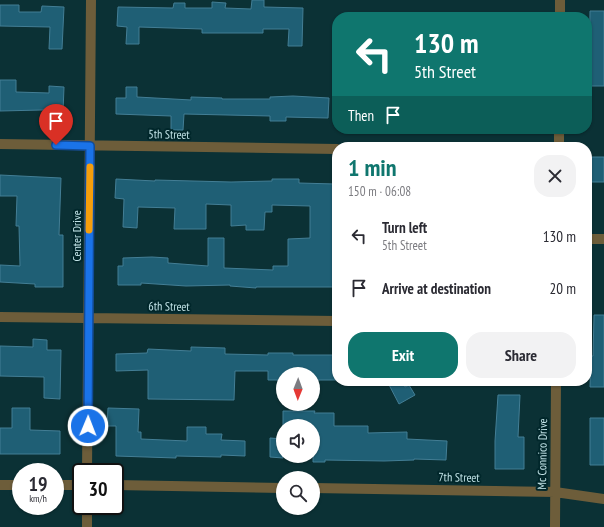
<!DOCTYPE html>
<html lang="en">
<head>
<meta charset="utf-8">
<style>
	:root { --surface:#fff; --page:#f2f2f3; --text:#2b2b33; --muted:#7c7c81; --accent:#0f766e }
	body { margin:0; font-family:"PT Sans Narrow",sans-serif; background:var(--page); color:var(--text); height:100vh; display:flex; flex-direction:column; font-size:15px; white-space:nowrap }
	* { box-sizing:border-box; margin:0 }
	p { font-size:13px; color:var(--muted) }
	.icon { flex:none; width:22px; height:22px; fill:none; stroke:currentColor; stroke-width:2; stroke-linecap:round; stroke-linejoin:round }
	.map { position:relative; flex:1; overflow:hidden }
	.sheet { position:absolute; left:332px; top:142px; width:260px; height:244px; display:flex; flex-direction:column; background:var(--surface); border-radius:16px; box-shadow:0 1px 3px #0004 }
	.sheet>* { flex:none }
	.banner { position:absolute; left:332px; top:12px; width:260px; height:122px; border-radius:16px; box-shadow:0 1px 3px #0004; background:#0f766e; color:#fff; overflow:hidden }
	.needle { width:26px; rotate:181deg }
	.buttons { position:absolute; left:276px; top:367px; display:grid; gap:8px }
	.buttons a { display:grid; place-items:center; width:44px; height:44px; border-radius:50%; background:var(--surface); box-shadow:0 1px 3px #0004; font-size:20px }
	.speed { position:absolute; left:12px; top:463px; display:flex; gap:8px; font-size:20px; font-weight:700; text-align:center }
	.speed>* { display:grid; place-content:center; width:52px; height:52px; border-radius:50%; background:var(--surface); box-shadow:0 1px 3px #0004; line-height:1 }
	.speed small { font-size:10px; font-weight:400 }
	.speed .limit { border:2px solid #111; border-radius:6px; background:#fff; color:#111 }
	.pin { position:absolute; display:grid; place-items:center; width:34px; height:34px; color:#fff; margin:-41px -17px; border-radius:50% 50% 50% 0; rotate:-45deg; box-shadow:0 0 4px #0007 }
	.pin .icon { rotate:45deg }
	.me { position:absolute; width:44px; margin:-22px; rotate:1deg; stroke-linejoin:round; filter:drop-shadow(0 0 3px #0008) }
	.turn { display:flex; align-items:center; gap:14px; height:84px; padding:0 16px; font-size:18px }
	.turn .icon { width:52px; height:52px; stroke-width:2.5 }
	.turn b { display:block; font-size:28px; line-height:34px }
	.then { display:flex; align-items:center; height:38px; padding:0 16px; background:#0003; gap:8px; font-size:15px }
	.round { display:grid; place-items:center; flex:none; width:42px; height:42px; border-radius:16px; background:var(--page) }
	.overview { display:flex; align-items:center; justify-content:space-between; height:68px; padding:0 16px }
	h1 { font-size:24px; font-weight:700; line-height:30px; color:var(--accent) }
	.primary-button { display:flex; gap:8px; margin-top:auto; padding:8px 16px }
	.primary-button a { flex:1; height:46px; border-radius:16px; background:var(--accent); color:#fff; font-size:16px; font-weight:700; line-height:46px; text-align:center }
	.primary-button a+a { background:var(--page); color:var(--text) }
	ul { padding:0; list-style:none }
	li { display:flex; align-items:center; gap:12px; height:52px; padding:0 16px }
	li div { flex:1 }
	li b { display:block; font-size:15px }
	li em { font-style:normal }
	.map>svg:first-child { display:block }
</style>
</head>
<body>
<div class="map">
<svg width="604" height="527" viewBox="0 0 604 527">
	<rect width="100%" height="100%" fill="#0b3135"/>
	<path fill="#1f5f75" stroke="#437e95" d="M 252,0 L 264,0 L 264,7 L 303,8 L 302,46 L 288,46 L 289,29 L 263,29 L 263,33 L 202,33 L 202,29 L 139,27 L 139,44 L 126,44 L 127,27 L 117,26 L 118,7 L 173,8 L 174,3 L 185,3 L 185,8 L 212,8 L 212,2 L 226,3 L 225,8 L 251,9 Z
		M 0,5 L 19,5 L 19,12 L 41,12 L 42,6 L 64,7 L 62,49 L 49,49 L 50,27 L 0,26 Z
		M 590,11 L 604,11 L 604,86 L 589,86 Z
		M 0,80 L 16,80 L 16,92 L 49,93 L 49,86 L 64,87 L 63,112 L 42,110 L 0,111 Z
		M 126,87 L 137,87 L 137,97 L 191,100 L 191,97 L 222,98 L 222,99 L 270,99 L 270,97 L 293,96 L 329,98 L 328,118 L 286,117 L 286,121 L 270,121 L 270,116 L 184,114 L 183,130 L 171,130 L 171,116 L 116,114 L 116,98 L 126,98 Z
		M 587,157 L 604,157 L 604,182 L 587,182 Z
		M 0,175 L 61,178 L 59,235 L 63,235 L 63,287 L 35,287 L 35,284 L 0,282 L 0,265 L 20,266 L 19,226 L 16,226 L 17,196 L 0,196 Z
		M 116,179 L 155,181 L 155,180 L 231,182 L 272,181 L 272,179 L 299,179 L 299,183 L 335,184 L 334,287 L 256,287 L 256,288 L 230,286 L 230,285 L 186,286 L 141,283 L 141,285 L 118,285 L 118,266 L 123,266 L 123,258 L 152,257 L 168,258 L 168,263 L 208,266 L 208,238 L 224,238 L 224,268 L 273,270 L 273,266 L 288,266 L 288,239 L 310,238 L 310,206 L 272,205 L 272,212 L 265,212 L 264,230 L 246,230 L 246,225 L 231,226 L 231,205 L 206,204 L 206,229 L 174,229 L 175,208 L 138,207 L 137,228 L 123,227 L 124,199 L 115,198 Z
		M 594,315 L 604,315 L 604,387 L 590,387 L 591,356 L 593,356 Z
		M 33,339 L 47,340 L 47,350 L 61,350 L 60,399 L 44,398 L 44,377 L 0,376 L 0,346 L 33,347 Z
		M 191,347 L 225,348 L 225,354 L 268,355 L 268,353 L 293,353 L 293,355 L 337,355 L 337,380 L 313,380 L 313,374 L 283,374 L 283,380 L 268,380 L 268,371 L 235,371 L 234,400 L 148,399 L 148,370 L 116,371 L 116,354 L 147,353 L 148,349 L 191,351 Z
		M 387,381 L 402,381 L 405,387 L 409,385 L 415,395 L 399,404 Z
		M 498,395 L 520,395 L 518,437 L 524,437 L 524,469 L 495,469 L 495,441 Z
		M 12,408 L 30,408 L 30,430 L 60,431 L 60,454 L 0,454 L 0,428 L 12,428 Z
		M 108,408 L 139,409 L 138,432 L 141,432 L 141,439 L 187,441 L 187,427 L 206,427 L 206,434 L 222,434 L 221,440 L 245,441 L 245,456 L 221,455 L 221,457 L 176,456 L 176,458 L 116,456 L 116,426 L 107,426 Z
		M 283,411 L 315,411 L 314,413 L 334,413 L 334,426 L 368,426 L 368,433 L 407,432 L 407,439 L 447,441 L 446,460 L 414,459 L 414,460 L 384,461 L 325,460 L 325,462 L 313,462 L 313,426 L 283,426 Z
		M 590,418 L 604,418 L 604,465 L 590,465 Z
		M 270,438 L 283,439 L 283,458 L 270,457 Z"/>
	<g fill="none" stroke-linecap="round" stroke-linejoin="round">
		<path stroke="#6d5d3a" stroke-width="10" d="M 560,17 L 560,0
			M 0,144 L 337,149
			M 559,147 L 559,129
			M 587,239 L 604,239
			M 0,317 L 337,321
			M 87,472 L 91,0
			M 0,485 L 21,485
			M 55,485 L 81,485
			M 115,485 L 283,488
			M 313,488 L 555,492 L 604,499
			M 87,527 L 87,506
			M 555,527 L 556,381"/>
	</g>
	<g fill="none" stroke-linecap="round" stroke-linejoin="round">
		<g stroke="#114b97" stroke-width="10">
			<path id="route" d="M 56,145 L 90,146 L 88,426"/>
		</g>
		<use href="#route" stroke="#1a73e8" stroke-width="7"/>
		<path stroke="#f59e0b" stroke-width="7" d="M 89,230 L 90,167"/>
	</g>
	<g text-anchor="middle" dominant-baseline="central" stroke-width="4" stroke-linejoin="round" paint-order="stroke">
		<g font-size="12" fill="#c3e4e8" stroke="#01272b">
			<text transform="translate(169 134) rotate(1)">5th Street</text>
			<text transform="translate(76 236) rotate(-90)">Center Drive</text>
			<text transform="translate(169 306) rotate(1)">6th Street</text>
			<text transform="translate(542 454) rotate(-89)">Mc Connico Drive</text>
			<text transform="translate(459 477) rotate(1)">7th Street</text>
		</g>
	</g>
</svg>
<div class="buttons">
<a><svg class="needle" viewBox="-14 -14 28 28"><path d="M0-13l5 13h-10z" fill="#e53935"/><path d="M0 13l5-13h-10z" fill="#7c7c81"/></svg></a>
<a><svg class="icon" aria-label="sound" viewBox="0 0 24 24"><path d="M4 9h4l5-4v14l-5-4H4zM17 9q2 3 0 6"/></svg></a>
<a><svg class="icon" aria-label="search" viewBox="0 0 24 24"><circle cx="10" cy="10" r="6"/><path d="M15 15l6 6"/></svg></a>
</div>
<div class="speed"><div>19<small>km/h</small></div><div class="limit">30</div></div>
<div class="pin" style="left:56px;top:145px;background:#d93025"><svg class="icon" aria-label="arrive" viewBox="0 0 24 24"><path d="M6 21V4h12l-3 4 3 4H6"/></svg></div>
<svg class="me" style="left:88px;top:426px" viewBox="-20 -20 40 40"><circle r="17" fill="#1a73e8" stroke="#fff" stroke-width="3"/><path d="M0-11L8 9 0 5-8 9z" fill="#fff"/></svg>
<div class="banner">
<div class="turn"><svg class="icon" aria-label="left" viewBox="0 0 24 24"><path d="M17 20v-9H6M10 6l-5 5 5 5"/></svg><div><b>130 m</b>5th Street</div></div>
<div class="then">Then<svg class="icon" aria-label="arrive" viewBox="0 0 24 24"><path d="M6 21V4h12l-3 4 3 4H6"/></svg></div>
</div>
<section class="sheet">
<div class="overview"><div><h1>1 min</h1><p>150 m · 06:08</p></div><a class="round"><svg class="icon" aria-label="close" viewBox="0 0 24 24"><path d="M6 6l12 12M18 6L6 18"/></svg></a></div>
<ul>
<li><svg class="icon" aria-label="left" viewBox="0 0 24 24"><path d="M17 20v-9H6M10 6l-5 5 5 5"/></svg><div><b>Turn left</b><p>5th Street</p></div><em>130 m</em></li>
<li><svg class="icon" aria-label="arrive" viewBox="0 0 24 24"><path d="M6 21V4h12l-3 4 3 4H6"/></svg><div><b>Arrive at destination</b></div><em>20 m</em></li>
</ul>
<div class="primary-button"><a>Exit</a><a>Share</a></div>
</section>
</div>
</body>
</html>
